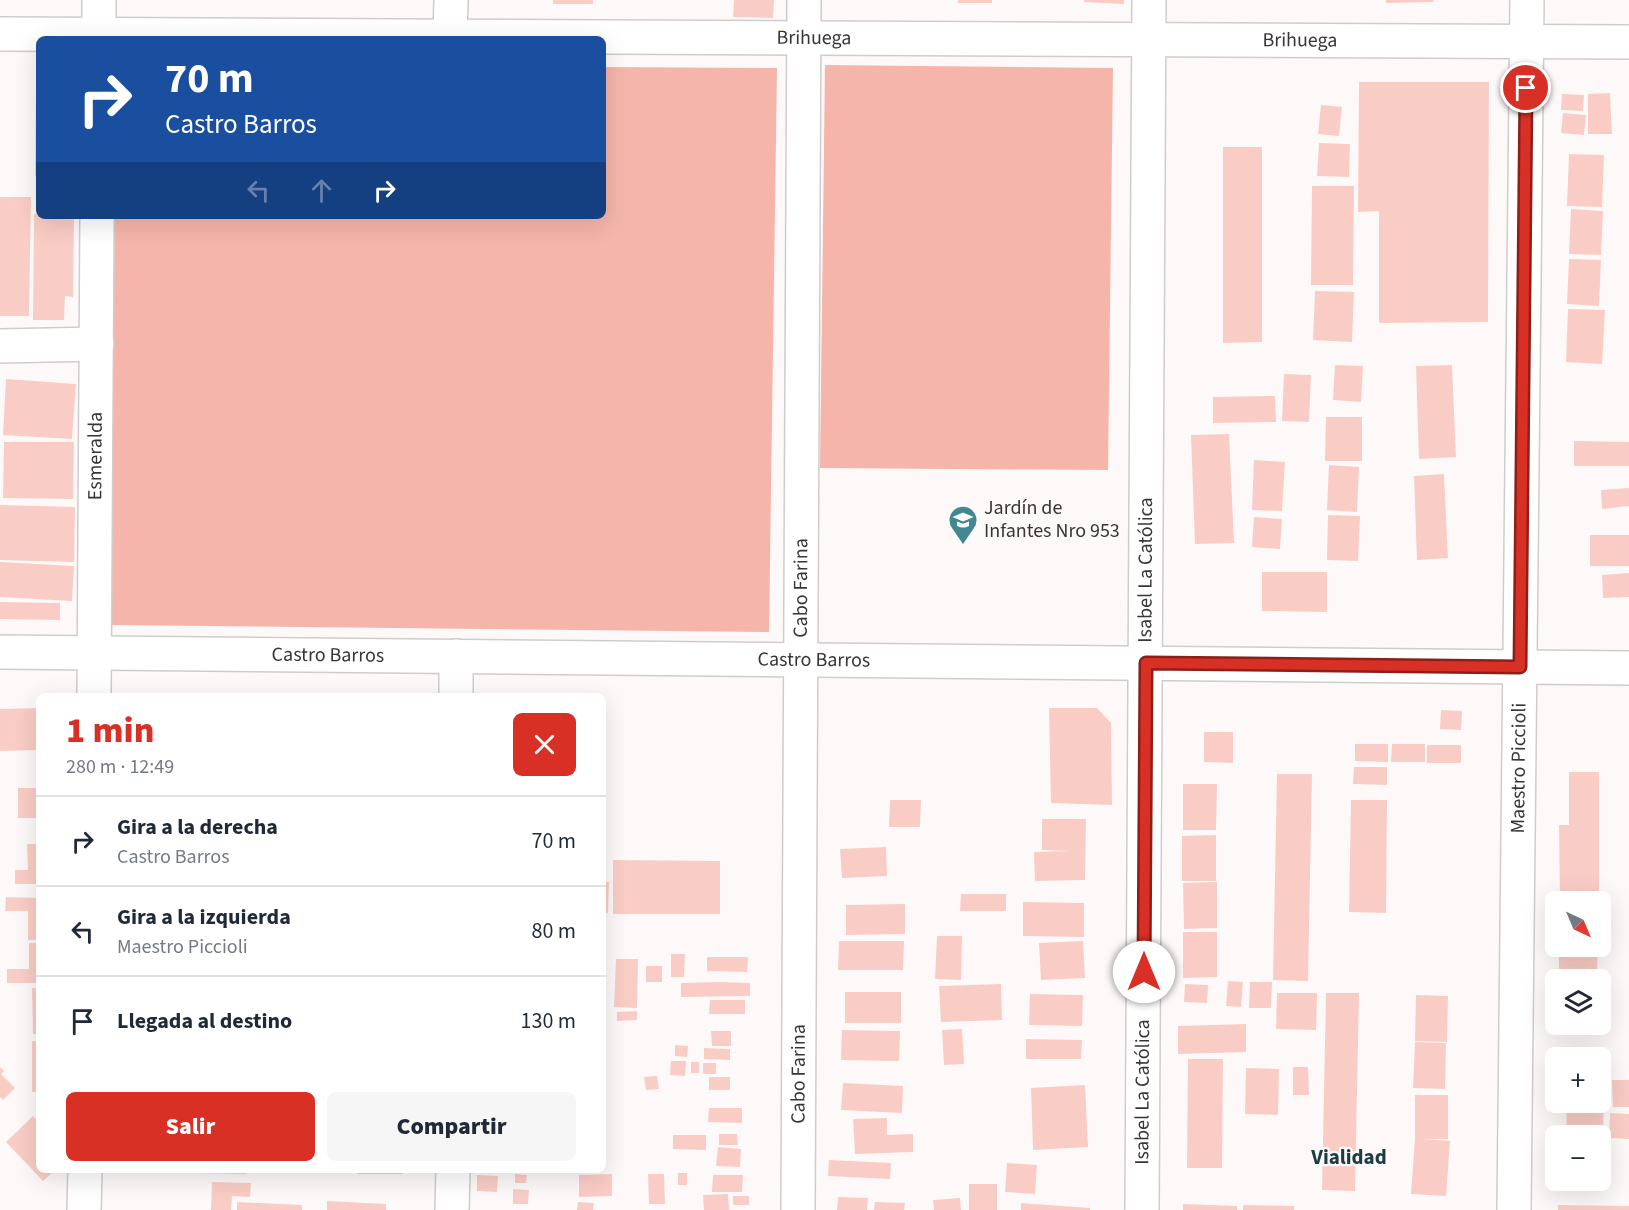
<!DOCTYPE html>
<html lang="es">
<head>
<meta charset="utf-8">
<style>
	:root { --surface:#fff; --page:#f6f6f7; --text:#1f2937; --muted:#747a83; --line:#e0e1e3; --accent:#d93025 }
	body { margin:0; font-family:"Source Sans 3",sans-serif; background:var(--page); color:var(--text); height:100vh; display:flex; flex-direction:column; font-size:22px; white-space:nowrap }
	* { box-sizing:border-box; margin:0 }
	p { font-size:20px; color:var(--muted) }
	.icon { flex:none; width:33px; height:33px; fill:none; stroke:currentColor; stroke-width:2; stroke-linecap:round; stroke-linejoin:round }
	.map { position:relative; flex:1; overflow:hidden }
	.sheet { position:absolute; left:36px; top:693px; width:570px; height:480px; display:flex; flex-direction:column; background:var(--surface); border-radius:9px; box-shadow:0 6px 24px #0002 }
	.sheet>* { flex:none }
	.top-card { position:absolute; left:36px; top:36px; width:570px; height:183px; border-radius:9px; box-shadow:0 6px 24px #0002; background:#1a4fa0; color:#fff; overflow:hidden }
	.needle { width:39px; rotate:136deg }
	.buttons { position:absolute; left:1545px; top:891px; display:grid; gap:12px }
	.buttons a { display:grid; place-items:center; width:66px; height:66px; border-radius:9px; background:var(--surface); box-shadow:0 6px 24px #0002; font-size:30px }
	.pin { position:absolute; display:grid; place-items:center; width:51px; height:51px; color:#fff; margin:-26px; border:3px solid #fff; border-radius:50%; box-shadow:0 2px 6px #0007 }
	.me { position:absolute; width:66px; margin:-33px; rotate:0deg; stroke-linejoin:round; filter:drop-shadow(0 0 4px #0008) }
	.turn { display:flex; align-items:center; gap:21px; height:126px; padding:0 30px; font-size:27px }
	.turn .icon { width:78px; height:78px; stroke-width:2.5 }
	.turn b { display:block; font-size:42px; line-height:51px }
	.lanes { display:flex; align-items:center; height:57px; padding:0 30px; background:#0003; justify-content:center; gap:30px; direction:ltr }
	.lanes .off { opacity:.35 }
	.round { display:grid; place-items:center; flex:none; width:63px; height:63px; border-radius:9px; background:var(--page) }
	.overview { display:flex; align-items:center; justify-content:space-between; height:102px; padding:0 30px }
	h1 { font-size:36px; font-weight:800; line-height:45px; color:var(--accent) }
	.action { display:flex; gap:12px; margin-top:auto; padding:12px 30px }
	.action a { flex:1; height:69px; border-radius:9px; background:var(--accent); color:#fff; font-size:24px; font-weight:800; line-height:69px; text-align:center }
	.action a+a { background:var(--page); color:var(--text) }
	ul { padding:0; list-style:none }
	li { display:flex; align-items:center; gap:18px; height:90px; padding:0 30px; border-top:2px solid var(--line) }
	li div { flex:1 }
	li b { display:block; font-size:22px }
	li em { font-style:normal }
	.map>svg:first-child { display:block }
</style>
</head>
<body>
<div class="map">
<svg width="1629" height="1210" viewBox="0 0 1629 1210">
	<rect width="100%" height="100%" fill="#fef9f9"/>
	<path fill="#f5b5aa" d="M 825,65 L 1113,68 L 1108,470 L 820,468 Z
		M 603,67 L 777,68 L 769,632 L 109,625 L 115,216 L 603,216 Z"/>
	<path fill="#f9cdc5" d="M 553,0 L 593,0 L 593,4 L 553,4 Z
		M 734,0 L 774,0 L 773,18 L 733,17 Z
		M 958,0 L 992,0 L 992,3 L 958,3 Z
		M 1084,0 L 1124,0 L 1124,4 L 1084,2 Z
		M 1386,0 L 1433,0 L 1434,2 L 1386,3 Z
		M 1359,82 L 1489,82 L 1488,322 L 1379,323 L 1379,211 L 1358,212 Z
		M 36,86 L 39,86 L 39,176 L 35,176 Z
		M 1610,93 L 1612,134 L 1588,134 L 1588,94 Z
		M 1562,94 L 1584,95 L 1583,111 L 1561,110 Z
		M 1321,105 L 1342,107 L 1339,136 L 1318,134 Z
		M 1563,113 L 1586,115 L 1584,135 L 1561,133 Z
		M 1319,143 L 1350,144 L 1349,177 L 1317,176 Z
		M 1223,147 L 1262,147 L 1262,342 L 1223,343 Z
		M 1569,154 L 1604,155 L 1602,207 L 1567,206 Z
		M 1312,186 L 1354,186 L 1353,285 L 1311,285 Z
		M 0,197 L 31,197 L 29,316 L 0,316 Z
		M 1571,209 L 1603,211 L 1601,255 L 1569,254 Z
		M 34,214 L 39,214 L 39,216 L 74,216 L 73,297 L 65,296 L 64,320 L 33,320 Z
		M 1569,259 L 1601,260 L 1599,306 L 1567,304 Z
		M 1315,291 L 1354,292 L 1352,342 L 1313,340 Z
		M 1568,309 L 1605,310 L 1602,364 L 1566,362 Z
		M 1335,365 L 1363,366 L 1361,402 L 1333,400 Z
		M 1452,365 L 1456,457 L 1419,459 L 1416,366 Z
		M 1284,374 L 1311,375 L 1309,422 L 1282,421 Z
		M 6,379 L 76,384 L 72,439 L 3,435 Z
		M 1275,396 L 1276,422 L 1213,423 L 1213,397 Z
		M 1326,417 L 1362,417 L 1362,461 L 1325,461 Z
		M 1229,434 L 1234,543 L 1195,544 L 1191,435 Z
		M 1574,441 L 1629,442 L 1629,466 L 1574,466 Z
		M 4,442 L 74,442 L 73,499 L 3,498 Z
		M 1254,460 L 1285,462 L 1282,511 L 1252,510 Z
		M 1329,465 L 1359,467 L 1357,512 L 1327,510 Z
		M 1444,474 L 1448,558 L 1417,560 L 1414,476 Z
		M 1629,488 L 1629,506 L 1602,509 L 1601,490 Z
		M 0,505 L 75,507 L 74,562 L 0,560 Z
		M 1328,515 L 1360,516 L 1358,561 L 1327,560 Z
		M 1254,517 L 1282,519 L 1280,549 L 1252,547 Z
		M 1590,535 L 1629,535 L 1629,566 L 1590,566 Z
		M 0,562 L 74,566 L 72,601 L 0,597 Z
		M 1262,572 L 1327,572 L 1327,612 L 1262,611 Z
		M 1629,573 L 1629,597 L 1603,598 L 1602,575 Z
		M 0,602 L 60,603 L 60,620 L 0,619 Z
		M 39,708 L 39,750 L 0,751 L 0,709 Z
		M 1049,708 L 1097,708 L 1111,723 L 1112,805 L 1051,803 Z
		M 1441,710 L 1462,711 L 1461,730 L 1440,729 Z
		M 1204,732 L 1233,732 L 1233,763 L 1204,762 Z
		M 1355,744 L 1388,744 L 1388,762 L 1355,761 Z
		M 1392,744 L 1425,744 L 1425,762 L 1391,762 Z
		M 1427,745 L 1461,745 L 1461,763 L 1427,763 Z
		M 1354,767 L 1387,767 L 1387,785 L 1353,784 Z
		M 1569,772 L 1599,772 L 1599,902 L 1560,902 L 1559,825 L 1569,825 Z
		M 1277,774 L 1312,774 L 1308,981 L 1273,980 Z
		M 1183,784 L 1217,784 L 1216,830 L 1183,830 Z
		M 18,788 L 39,788 L 39,818 L 18,818 Z
		M 890,800 L 921,800 L 920,827 L 889,827 Z
		M 1351,800 L 1387,800 L 1386,913 L 1349,912 Z
		M 1042,819 L 1086,819 L 1085,880 L 1035,881 L 1034,852 L 1071,851 L 1042,850 Z
		M 1216,835 L 1216,881 L 1182,881 L 1182,836 Z
		M 27,844 L 39,844 L 39,884 L 15,884 L 15,870 L 28,870 Z
		M 886,847 L 887,876 L 842,878 L 840,849 Z
		M 613,860 L 720,861 L 720,914 L 613,914 Z
		M 603,882 L 609,882 L 608,913 L 603,913 Z
		M 1217,882 L 1217,928 L 1184,929 L 1183,883 Z
		M 961,894 L 1006,894 L 1006,911 L 960,911 Z
		M 6,897 L 39,898 L 39,940 L 28,940 L 28,911 L 5,911 Z
		M 1023,902 L 1084,903 L 1084,937 L 1023,936 Z
		M 905,904 L 905,934 L 846,935 L 846,905 Z
		M 1183,932 L 1217,932 L 1217,977 L 1183,978 Z
		M 937,936 L 962,936 L 961,980 L 935,979 Z
		M 839,941 L 904,941 L 903,970 L 838,970 Z
		M 1083,941 L 1085,978 L 1041,980 L 1039,943 Z
		M 29,943 L 39,943 L 39,983 L 7,983 L 7,969 L 29,969 Z
		M 1559,946 L 1598,946 L 1597,972 L 1559,972 Z
		M 671,954 L 685,954 L 684,977 L 671,977 Z
		M 707,957 L 748,957 L 747,972 L 707,971 Z
		M 616,959 L 638,959 L 637,1008 L 614,1007 Z
		M 646,966 L 662,966 L 662,982 L 646,982 Z
		M 1228,981 L 1243,982 L 1241,1007 L 1226,1006 Z
		M 720,982 L 750,983 L 750,996 L 681,997 L 681,983 Z
		M 1250,982 L 1272,982 L 1271,1008 L 1249,1008 Z
		M 1001,984 L 1002,1020 L 941,1022 L 939,986 Z
		M 1185,984 L 1208,985 L 1207,1003 L 1184,1002 Z
		M 32,988 L 39,988 L 39,1034 L 33,1034 Z
		M 845,992 L 901,992 L 901,1023 L 845,1023 Z
		M 1277,993 L 1317,993 L 1316,1030 L 1276,1029 Z
		M 1326,993 L 1359,993 L 1355,1191 L 1322,1190 Z
		M 1030,994 L 1083,995 L 1082,1026 L 1029,1025 Z
		M 1416,995 L 1448,996 L 1447,1042 L 1415,1041 Z
		M 710,1000 L 745,1000 L 745,1014 L 709,1014 Z
		M 637,1011 L 637,1020 L 617,1021 L 617,1012 Z
		M 1246,1024 L 1246,1052 L 1178,1054 L 1178,1026 Z
		M 962,1029 L 964,1064 L 944,1065 L 942,1030 Z
		M 842,1030 L 900,1031 L 899,1061 L 841,1060 Z
		M 711,1031 L 731,1031 L 731,1046 L 712,1046 Z
		M 1026,1039 L 1082,1040 L 1081,1059 L 1026,1059 Z
		M 32,1041 L 39,1041 L 39,1092 L 32,1092 Z
		M 1415,1042 L 1446,1043 L 1445,1089 L 1413,1088 Z
		M 675,1045 L 688,1046 L 687,1057 L 675,1056 Z
		M 704,1048 L 730,1049 L 730,1060 L 704,1059 Z
		M 1567,1048 L 1604,1048 L 1603,1167 L 1600,1167 L 1600,1136 L 1566,1136 L 1567,1102 L 1600,1102 L 1600,1058 L 1567,1058 Z
		M 1188,1059 L 1223,1059 L 1222,1168 L 1187,1168 Z
		M 671,1061 L 686,1061 L 685,1076 L 670,1075 Z
		M 691,1062 L 699,1062 L 699,1073 L 691,1073 Z
		M 703,1063 L 716,1063 L 716,1074 L 703,1074 Z
		M 0,1067 L 4,1071 L 1,1074 L 15,1088 L 3,1100 L 0,1097 Z
		M 1293,1067 L 1308,1067 L 1309,1095 L 1293,1095 Z
		M 1246,1068 L 1279,1069 L 1278,1115 L 1245,1114 Z
		M 657,1076 L 659,1089 L 646,1090 L 644,1077 Z
		M 709,1077 L 730,1077 L 730,1090 L 709,1090 Z
		M 1612,1080 L 1629,1080 L 1629,1107 L 1613,1107 Z
		M 843,1083 L 903,1086 L 902,1113 L 841,1110 Z
		M 1085,1085 L 1088,1147 L 1033,1150 L 1031,1088 Z
		M 1415,1095 L 1448,1095 L 1448,1139 L 1423,1139 L 1450,1141 L 1446,1196 L 1411,1194 L 1415,1138 Z
		M 709,1108 L 742,1108 L 742,1123 L 708,1122 Z
		M 1610,1113 L 1629,1114 L 1629,1139 L 1609,1138 Z
		M 33,1116 L 39,1122 L 39,1170 L 55,1170 L 43,1181 L 6,1142 Z
		M 887,1118 L 887,1135 L 913,1134 L 913,1152 L 855,1154 L 853,1119 Z
		M 719,1134 L 737,1134 L 738,1145 L 719,1145 Z
		M 673,1135 L 706,1135 L 706,1150 L 673,1149 Z
		M 718,1147 L 741,1149 L 740,1167 L 716,1166 Z
		M 829,1160 L 891,1163 L 890,1179 L 828,1176 Z
		M 1007,1163 L 1037,1165 L 1035,1194 L 1005,1192 Z
		M 156,1170 L 247,1170 L 247,1174 L 156,1172 Z
		M 357,1170 L 403,1170 L 403,1174 L 357,1174 Z
		M 678,1173 L 687,1173 L 687,1185 L 678,1185 Z
		M 515,1174 L 527,1175 L 526,1183 L 515,1183 Z
		M 612,1174 L 612,1196 L 579,1197 L 579,1175 Z
		M 648,1174 L 664,1174 L 665,1204 L 649,1204 Z
		M 477,1175 L 498,1176 L 497,1192 L 477,1191 Z
		M 713,1175 L 743,1175 L 742,1192 L 712,1192 Z
		M 212,1182 L 251,1183 L 250,1197 L 232,1196 L 231,1210 L 211,1210 Z
		M 969,1184 L 997,1184 L 997,1210 L 969,1210 Z
		M 513,1189 L 529,1190 L 528,1204 L 513,1204 Z
		M 728,1194 L 729,1210 L 704,1210 L 703,1195 Z
		M 733,1196 L 749,1196 L 749,1205 L 733,1205 Z
		M 838,1197 L 868,1198 L 867,1210 L 837,1210 Z
		M 960,1198 L 961,1210 L 934,1210 L 933,1200 Z
		M 327,1201 L 386,1204 L 386,1210 L 327,1210 Z
		M 237,1202 L 302,1205 L 302,1210 L 237,1210 Z
		M 578,1202 L 594,1203 L 593,1210 L 577,1210 Z
		M 875,1202 L 905,1203 L 904,1210 L 874,1210 Z
		M 1021,1203 L 1090,1208 L 1090,1210 L 1021,1210 Z
		M 1183,1204 L 1237,1206 L 1237,1210 L 1183,1210 Z
		M 1243,1205 L 1294,1206 L 1294,1210 L 1243,1210 Z
		M 1558,1205 L 1629,1206 L 1629,1210 L 1558,1210 Z"/>
	<g fill="none" stroke-linecap="round" stroke-linejoin="round">
		<g stroke="#d0cccb" stroke-width="36">
			<g id="minor">
				<path id="s1" d="M 0,34 L 1629,42"/>
				<path d="M 450,36 L 451,0"/>
				<path d="M 99,39 L 99,0"/>
				<path d="M 0,346 L 97,344"/>
				<path id="s2" d="M 0,652 L 1629,668"/>
				<path id="s3" d="M 94,696 L 97,216"/>
				<path d="M 456,696 L 456,656"/>
				<path d="M 84,1210 L 85,1170"/>
				<path d="M 452,1210 L 453,1170"/>
				<path id="s4" d="M 798,1210 L 804,0"/>
				<path id="s5" d="M 1142,1210 L 1149,0"/>
				<path id="s6" d="M 1514,1210 L 1527,0"/>
			</g>
		</g>
		<use href="#minor" stroke="#fff" stroke-width="33"/>
	</g>
	<g fill="none" stroke-linecap="round" stroke-linejoin="round">
		<g stroke="#8d1f18" stroke-width="15">
			<path id="route" d="M 1144,972 L 1146,663 L 1520,667 L 1526,88"/>
		</g>
		<use href="#route" stroke="#d93025" stroke-width="10"/>
	</g>
	<defs>
		<g id="school-pin" transform="scale(1.5)"><path d="M0 17L-7.5 6A9.5 9.5 0 1 1 7.5 6Z" fill="#428893" stroke="#fef9f9"/><path d="M0-5L7-2L0 1L-7-2ZM-4 1L0 2.5L4 1V4Q0 6-4 4Z" fill="#fff"/></g>
	</defs>
	<g fill-rule="evenodd">
		<use href="#school-pin" x="963" y="520"/>
	</g>
	<g text-anchor="middle" dominant-baseline="central" stroke-width="4.5" stroke-linejoin="round" paint-order="stroke">
		<g font-size="20" fill="#373635" stroke="#fef9f9">
			<text stroke="none"><textPath href="#s1" startOffset="814">Brihuega</textPath></text>
			<text stroke="none"><textPath href="#s1" startOffset="1300">Brihuega</textPath></text>
			<text stroke="none"><textPath href="#s3" startOffset="240">Esmeralda</textPath></text>
			<text stroke="none"><textPath href="#s5" startOffset="640">Isabel La Católica</textPath></text>
			<text stroke="none"><textPath href="#s4" startOffset="622">Cabo Farina</textPath></text>
			<text stroke="none"><textPath href="#s2" startOffset="328">Castro Barros</textPath></text>
			<text stroke="none"><textPath href="#s2" startOffset="814">Castro Barros</textPath></text>
			<text stroke="none"><textPath href="#s6" startOffset="442">Maestro Piccioli</textPath></text>
			<text stroke="none"><textPath href="#s4" startOffset="136">Cabo Farina</textPath></text>
			<text stroke="none"><textPath href="#s5" startOffset="118">Isabel La Católica</textPath></text>
		</g>
		<g font-size="20" fill="#373635" stroke="#fef9f9" text-anchor="start">
			<text x="984" y="508">Jardín de<tspan x="984" dy="23">Infantes Nro 953</tspan></text>
		</g>
		<g font-size="21" font-weight="bold" fill="#1b3c42" stroke="#fef9f9">
			<text x="1349" y="1157">Vialidad</text>
		</g>
	</g>
</svg>
<div class="buttons">
<a><svg class="needle" viewBox="-14 -14 28 28"><path d="M0-13l5 13h-10z" fill="#e53935"/><path d="M0 13l5-13h-10z" fill="#747a83"/></svg></a>
<a><svg class="icon" aria-label="layers" viewBox="0 0 24 24"><path d="M12 4l9 5-9 5-9-5zM3 14l9 5 9-5"/></svg></a>
<a>+</a>
<a>−</a>
</div>
<div class="pin" style="left:1526px;top:88px;background:#d93025"><svg class="icon" aria-label="arrive" viewBox="0 0 24 24"><path d="M6 21V4h12l-3 4 3 4H6"/></svg></div>
<svg class="me" style="left:1144px;top:972px" viewBox="-20 -20 40 40"><circle r="19" fill="#fff"/><path d="M0-13L10 11 0 6-10 11z" fill="#d93025"/></svg>
<div class="top-card">
<div class="turn"><svg class="icon" aria-label="right" viewBox="0 0 24 24"><path d="M7 20v-9h11M14 6l5 5-5 5"/></svg><div><b>70 m</b>Castro Barros</div></div>
<div class="lanes"><svg class="icon off" aria-label="left" viewBox="0 0 24 24"><path d="M17 20v-9H6M10 6l-5 5 5 5"/></svg><svg class="icon off" aria-label="ahead" viewBox="0 0 24 24"><path d="M12 20V5M6 11l6-6 6 6"/></svg><svg class="icon" aria-label="right" viewBox="0 0 24 24"><path d="M7 20v-9h11M14 6l5 5-5 5"/></svg></div>
</div>
<section class="sheet">
<div class="overview"><div><h1>1 min</h1><p>280 m · 12:49</p></div><a class="round" style="background:#d93025;color:#fff"><svg class="icon" aria-label="close" viewBox="0 0 24 24"><path d="M6 6l12 12M18 6L6 18"/></svg></a></div>
<ul>
<li><svg class="icon" aria-label="right" viewBox="0 0 24 24"><path d="M7 20v-9h11M14 6l5 5-5 5"/></svg><div><b>Gira a la derecha</b><p>Castro Barros</p></div><em>70 m</em></li>
<li><svg class="icon" aria-label="left" viewBox="0 0 24 24"><path d="M17 20v-9H6M10 6l-5 5 5 5"/></svg><div><b>Gira a la izquierda</b><p>Maestro Piccioli</p></div><em>80 m</em></li>
<li><svg class="icon" aria-label="arrive" viewBox="0 0 24 24"><path d="M6 21V4h12l-3 4 3 4H6"/></svg><div><b>Llegada al destino</b></div><em>130 m</em></li>
</ul>
<div class="action"><a>Salir</a><a>Compartir</a></div>
</section>
</div>
</body>
</html>
